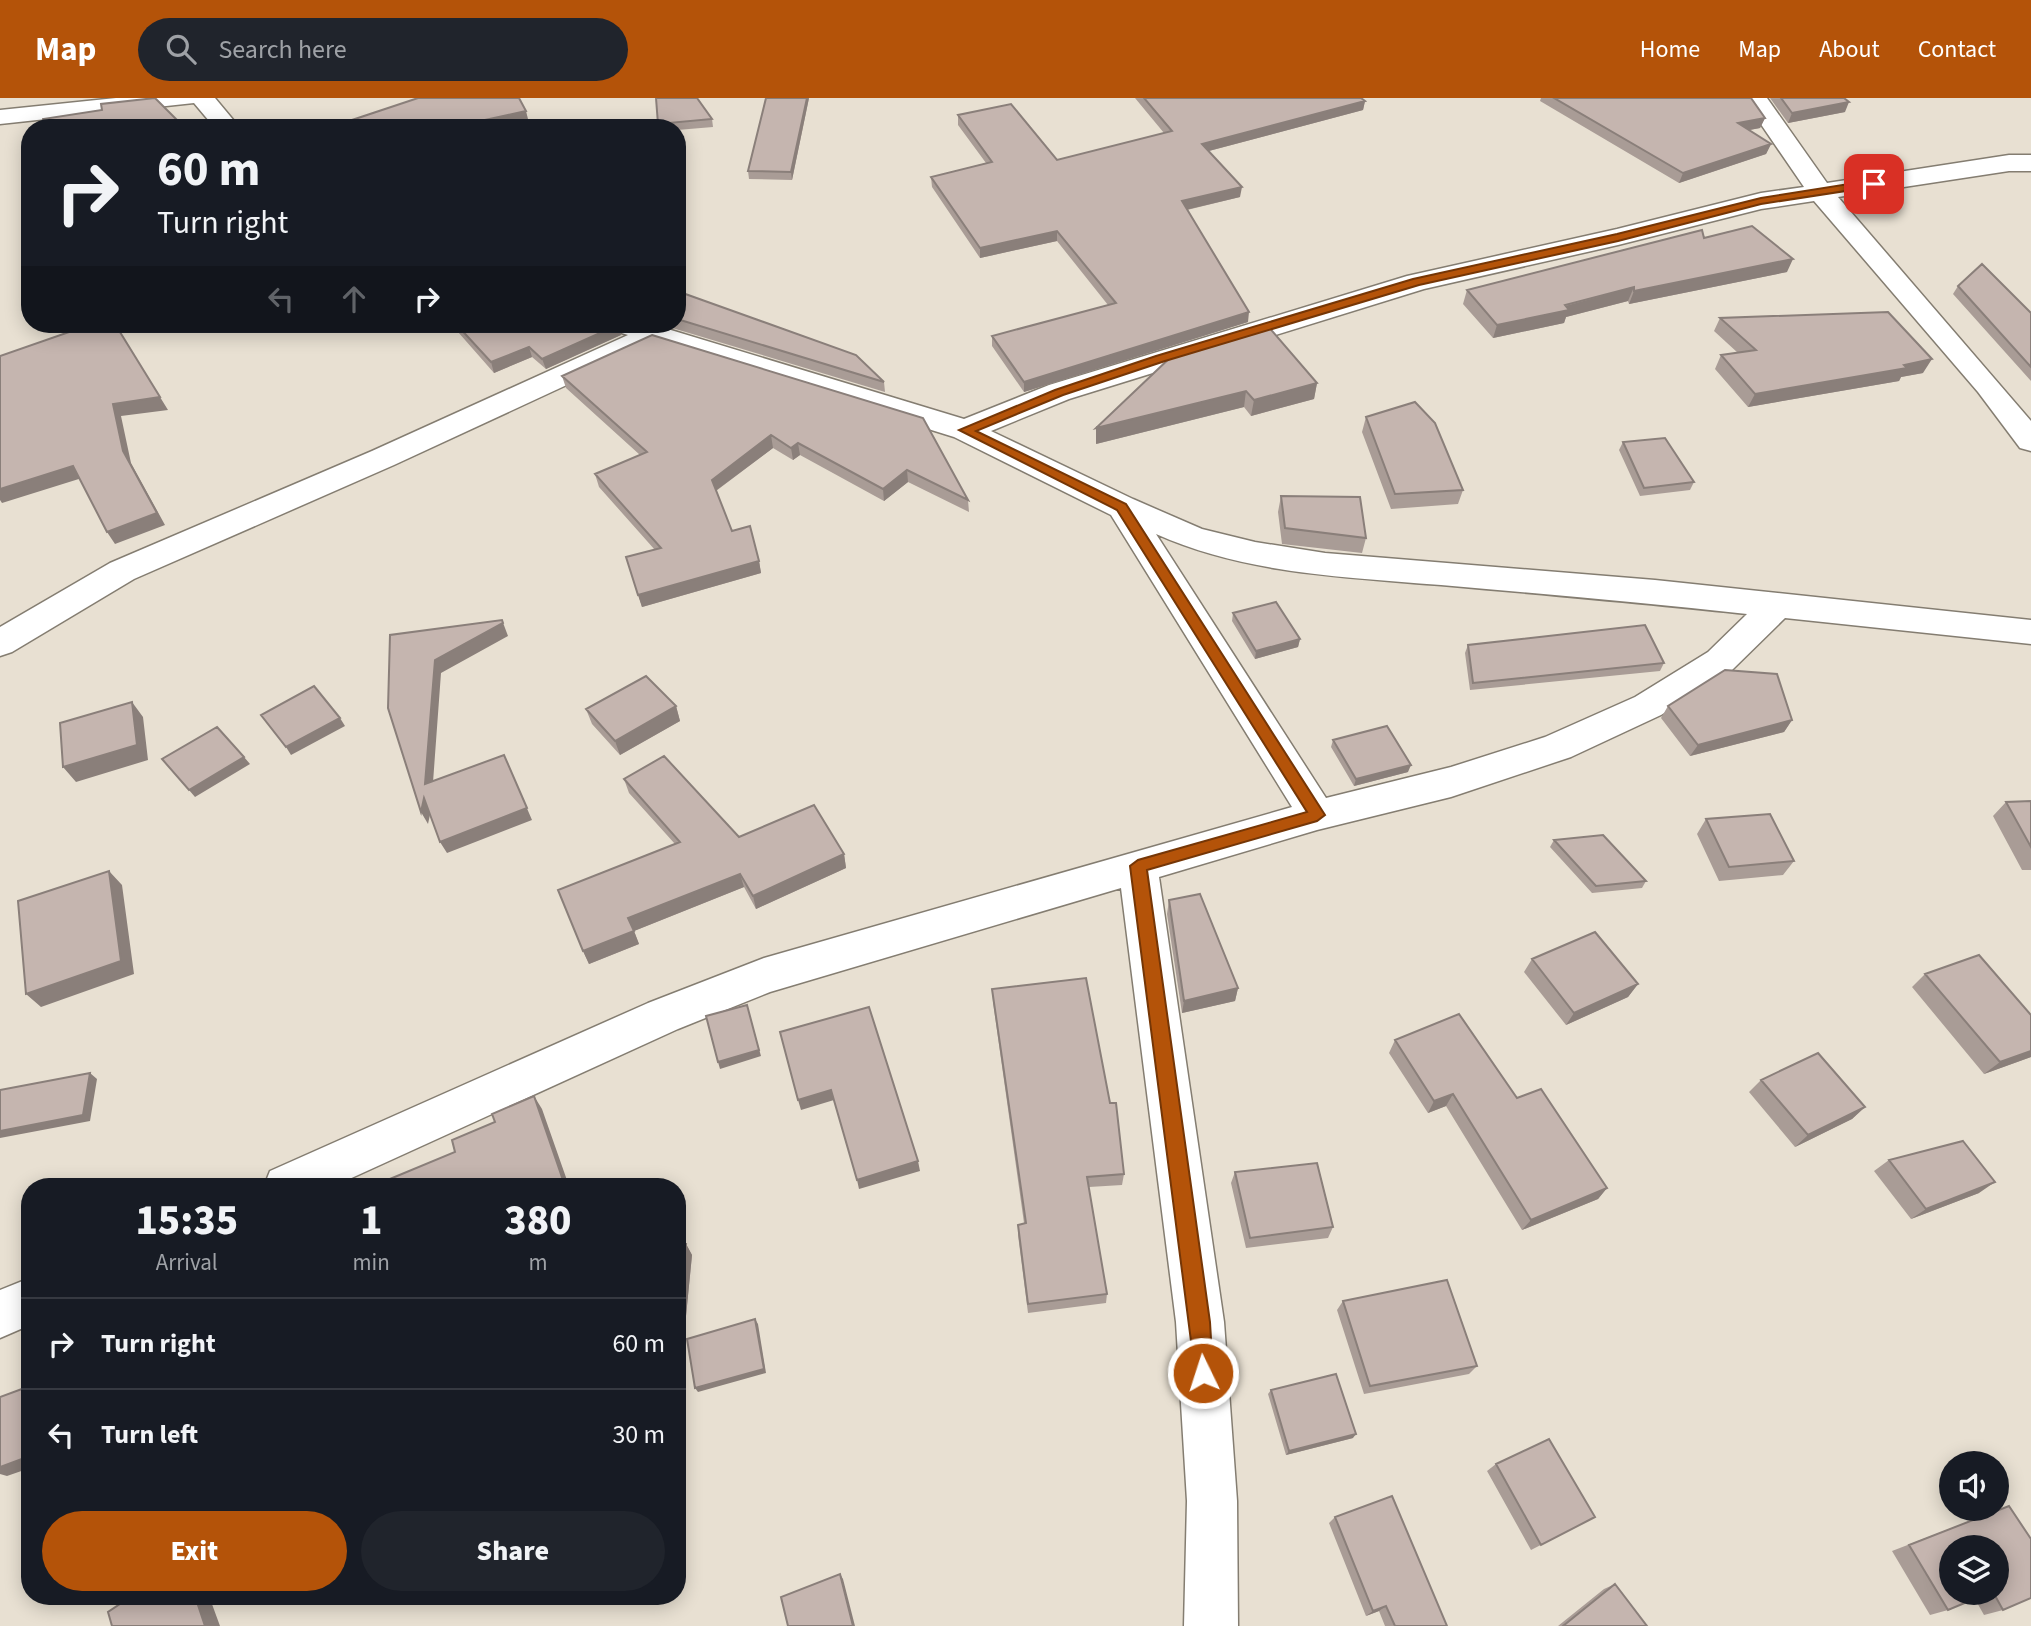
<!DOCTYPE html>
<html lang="en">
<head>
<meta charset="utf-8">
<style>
	:root { --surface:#171b24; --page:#20242c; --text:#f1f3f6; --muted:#9ea1a6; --line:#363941; --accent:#b45309 }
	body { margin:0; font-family:"Source Sans 3",sans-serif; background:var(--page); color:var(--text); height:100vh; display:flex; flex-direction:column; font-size:26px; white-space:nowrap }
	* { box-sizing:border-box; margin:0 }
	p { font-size:23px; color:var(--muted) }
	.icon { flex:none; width:38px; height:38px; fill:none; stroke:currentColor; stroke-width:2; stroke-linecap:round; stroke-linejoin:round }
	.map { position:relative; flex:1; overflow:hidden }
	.side { position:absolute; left:21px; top:1080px; width:665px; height:427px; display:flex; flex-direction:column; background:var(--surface); border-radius:28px; box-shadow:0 4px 18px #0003 }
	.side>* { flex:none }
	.banner { position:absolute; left:21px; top:21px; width:665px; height:214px; border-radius:28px; box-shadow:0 4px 18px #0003; background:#171b24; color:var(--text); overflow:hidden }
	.buttons { position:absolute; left:1939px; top:1353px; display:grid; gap:14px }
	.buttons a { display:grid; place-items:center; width:70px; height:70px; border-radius:50%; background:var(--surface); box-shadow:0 4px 18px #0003; font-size:35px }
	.pin { position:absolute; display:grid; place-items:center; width:60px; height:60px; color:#fff; margin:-30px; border-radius:14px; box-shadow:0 4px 10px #0006 }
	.me { position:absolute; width:77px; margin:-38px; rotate:356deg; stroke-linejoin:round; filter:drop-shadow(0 0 5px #0008) }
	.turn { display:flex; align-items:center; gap:24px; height:147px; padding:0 21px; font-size:32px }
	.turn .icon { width:91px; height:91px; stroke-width:2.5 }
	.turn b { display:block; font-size:49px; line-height:60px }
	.lanes { display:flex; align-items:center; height:66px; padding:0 21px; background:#0003; justify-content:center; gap:35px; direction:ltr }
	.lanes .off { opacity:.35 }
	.eta { display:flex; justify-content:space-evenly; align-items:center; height:119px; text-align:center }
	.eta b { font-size:42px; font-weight:800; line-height:49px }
	.button { display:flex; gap:14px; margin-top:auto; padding:14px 21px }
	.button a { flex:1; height:80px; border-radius:42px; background:var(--accent); color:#fff; font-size:28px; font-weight:800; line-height:80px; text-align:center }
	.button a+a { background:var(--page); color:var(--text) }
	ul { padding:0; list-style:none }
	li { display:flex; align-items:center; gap:21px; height:91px; padding:0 21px; border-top:2px solid var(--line) }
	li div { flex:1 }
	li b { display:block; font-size:26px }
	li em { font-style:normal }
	header { display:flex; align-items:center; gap:42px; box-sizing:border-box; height:98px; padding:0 35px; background:var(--accent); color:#fff }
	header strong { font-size:33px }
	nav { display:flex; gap:38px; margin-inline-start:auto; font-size:24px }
	.search { width:490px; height:63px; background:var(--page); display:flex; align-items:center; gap:18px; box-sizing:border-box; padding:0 24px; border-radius:38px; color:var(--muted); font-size:26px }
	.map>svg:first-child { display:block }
</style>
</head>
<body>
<header>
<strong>Map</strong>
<div class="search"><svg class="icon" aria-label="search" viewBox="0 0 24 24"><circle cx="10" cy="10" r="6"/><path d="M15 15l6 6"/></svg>Search here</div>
<nav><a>Home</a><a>Map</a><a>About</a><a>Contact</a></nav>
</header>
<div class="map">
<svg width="2031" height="1528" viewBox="0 0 2031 1528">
	<rect width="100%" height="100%" fill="#e8e0d2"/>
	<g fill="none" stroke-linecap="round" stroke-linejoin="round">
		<g stroke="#847d71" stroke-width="3">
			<path id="minor" d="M 116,0 L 215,0 L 240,30 L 215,30 L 194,5 L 0,26 L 0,12 Z
				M 1743,0 L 1767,0 L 1827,85 L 2009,57 L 2031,57 L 2031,73 L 2009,73 L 1838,99 L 2031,323 L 2031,353 L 2020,350 L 1978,294 L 1814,103 L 1761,111 L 1618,147 L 1424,191 L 1069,301 L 991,333 L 1133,401 L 1202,431 L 1255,444 L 1325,455 L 1655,482 L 2031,522 L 2031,546 L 1785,520 L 1732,572 L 1661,617 L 1571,659 L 1451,699 L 1317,732 L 1159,779 L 1224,1224 L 1237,1403 L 1238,1528 L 1184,1528 L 1187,1403 L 1176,1224 L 1121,790 L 770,894 L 678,931 L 334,1088 L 264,1088 L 270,1073 L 648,905 L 764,860 L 1292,709 L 1111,417 L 954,339 L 655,246 L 394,367 L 134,481 L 12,554 L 0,558 L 0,529 L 110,465 L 372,353 L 628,237 L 612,232 L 608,226 L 651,226 L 964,321 L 1049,287 L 1407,178 L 1617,131 L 1761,95 L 1804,89 ZM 1156,436 C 1245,476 1346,479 1441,487 C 1543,496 1645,505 1747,516 L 1708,554 L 1635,599 L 1545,639 L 1451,669 L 1326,700 Z
				M 30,1180 L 30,1227 L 0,1240 L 0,1192 Z"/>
		</g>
		<use href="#minor" fill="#fff" fill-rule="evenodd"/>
	</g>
	<path fill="#a99c96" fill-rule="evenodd" d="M 809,0 L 792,82 L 749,81 L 748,73 Z
		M 1135,0 L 1361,0 L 1365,3 L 1363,12 L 1209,53 L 1240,99 L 1187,112 L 1248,224 L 1024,294 L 992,248 L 992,238 L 1108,207 L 1057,143 L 980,160 L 932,89 L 931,79 L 986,65 L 958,27 L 958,17 L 1057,62 L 1164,35 Z
		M 1541,0 L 1751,0 L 1765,20 L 1760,30 L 1749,32 L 1771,46 L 1766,56 L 1679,85 L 1540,3 Z
		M 1770,0 L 1844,0 L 1845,14 L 1788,25 Z
		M 712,21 L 713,29 L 677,32 L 677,30 L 658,30 L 658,26 Z
		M 1704,140 L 1787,174 L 1629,206 L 1628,203 L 1566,219 L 1564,225 L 1493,240 L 1463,206 L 1467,192 Z
		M 1958,188 L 2031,215 L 2031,283 L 1953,196 Z
		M 677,193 L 884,284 L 885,294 L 659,226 L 677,226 Z
		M 1720,220 L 1923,275 L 1901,279 L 1899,283 L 1748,309 L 1715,271 L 1721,257 L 1738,255 L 1714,233 Z
		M 451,226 L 615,226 L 618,227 L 621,237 L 546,271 L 532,259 L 494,275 Z
		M 652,237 L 968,402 L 969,414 L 908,384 L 884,403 L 800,357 L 793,362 L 773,350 L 716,393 L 732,433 L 759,463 L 761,475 L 642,509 L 626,459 L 655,452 L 599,389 L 595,376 L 640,357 L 566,290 L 562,278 Z
		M 1174,256 L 1317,285 L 1314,301 L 1251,318 L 1244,309 L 1096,346 Z
		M 1366,319 L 1463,392 L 1458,406 L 1391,411 L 1362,334 Z
		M 1623,344 L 1694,384 L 1690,392 L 1640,398 L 1619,352 Z
		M 1281,398 L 1366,440 L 1362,455 L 1282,446 L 1278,414 Z
		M 1233,515 L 1300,541 L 1298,549 L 1255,561 L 1232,523 Z
		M 1468,547 L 1664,565 L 1660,573 L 1470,592 L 1465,555 Z
		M 676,608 L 680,623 L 620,657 L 592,626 L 586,611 Z
		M 1668,608 L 1792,622 L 1784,634 L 1690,658 L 1661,620 Z
		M 1333,642 L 1408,674 L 1354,688 L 1331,649 Z
		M 624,681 L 739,739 L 844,756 L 846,770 L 756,811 L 744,789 L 634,833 L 639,846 L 589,866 L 583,853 L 675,746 L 629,695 Z
		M 2031,703 L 2031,772 L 2022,772 L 1993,718 L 2006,704 Z
		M 1706,721 L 1794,763 L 1783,777 L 1719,783 L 1697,736 Z
		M 1554,742 L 1646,783 L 1642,790 L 1592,795 L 1550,749 Z
		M 1169,802 L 1238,890 L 1235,903 L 1182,915 L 1167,816 Z
		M 1532,861 L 1638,886 L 1628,899 L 1566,927 L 1524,874 Z
		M 1925,876 L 2031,959 L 1984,976 L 1912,889 Z
		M 992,891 L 1124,1076 L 1122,1087 L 1089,1089 L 1107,1196 L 1106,1205 L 1028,1215 L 1018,1137 L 1018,1127 L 1024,1125 L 993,904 Z
		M 1395,942 L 1517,1000 L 1607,1090 L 1598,1101 L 1522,1132 L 1446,1008 L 1428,1015 L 1389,955 Z
		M 1761,982 L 1865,1009 L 1852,1021 L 1795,1049 L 1749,994 Z
		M 1889,1062 L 1979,1095 L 1911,1121 L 1874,1073 Z
		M 1235,1074 L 1333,1129 L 1328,1140 L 1246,1150 L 1231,1085 Z
		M 677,1146 L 686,1146 L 692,1157 L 685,1228 L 677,1228 Z
		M 1343,1203 L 1477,1268 L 1469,1276 L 1364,1296 L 1337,1212 Z
		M 1271,1292 L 1353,1340 L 1286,1357 L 1268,1296 Z
		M 1496,1366 L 1595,1419 L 1531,1452 L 1487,1373 Z
		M 2009,1408 L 2003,1512 L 1984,1517 L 1975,1501 L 1948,1512 L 1930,1517 L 1892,1453 ZM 1997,1449 L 1997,1494 L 1951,1494 Z
		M 1335,1419 L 1447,1528 L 1385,1528 L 1379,1513 L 1366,1518 L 1329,1425 Z
		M 1615,1486 L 1647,1528 L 1558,1528 L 1604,1491 Z"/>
	<path fill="#8a7f7a" d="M 807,0 L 809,0 L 792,82 L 791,74 Z
		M 1365,3 L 1363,12 L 1201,55 L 1202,46 Z
		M 1849,4 L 1845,14 L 1788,25 L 1792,15 Z
		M 526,13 L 529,25 L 508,30 L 448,30 Z
		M 1765,20 L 1760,30 L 1734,35 L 1738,25 Z
		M 1771,46 L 1766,56 L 1679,85 L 1683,75 Z
		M 1242,89 L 1240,99 L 1181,113 L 1182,103 Z
		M 1057,133 L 1057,143 L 980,160 L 980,150 Z
		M 1793,161 L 1787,174 L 1629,206 L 1634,193 Z
		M 1634,189 L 1628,203 L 1566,219 L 1564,225 L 1493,240 L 1497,227 Z
		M 1249,214 L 1248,224 L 1024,294 L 1024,284 Z
		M 618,227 L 621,237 L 546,271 L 542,261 Z
		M 529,249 L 532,259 L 494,275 L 491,264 Z
		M 1932,261 L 1923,275 L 1901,279 L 1899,283 L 1748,309 L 1755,296 Z
		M 1317,285 L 1314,301 L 1251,318 L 1254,302 Z
		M 1246,293 L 1244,309 L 1096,346 L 1096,330 Z
		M 160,299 L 168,312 L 121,318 L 131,365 L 165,427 L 115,446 L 107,434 L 123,353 L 113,306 Z
		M 771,337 L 773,350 L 714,394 L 712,382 Z
		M 798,345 L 800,357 L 793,362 L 791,350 Z
		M 73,368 L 82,380 L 2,405 L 0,402 L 0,391 Z
		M 907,372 L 908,384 L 884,403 L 883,391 Z
		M 759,463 L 761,475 L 642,509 L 638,497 Z
		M 502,522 L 508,538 L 441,575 L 432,698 L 425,686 L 435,562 Z
		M 1300,541 L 1298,549 L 1255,561 L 1256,553 Z
		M 132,604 L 143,619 L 148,662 L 76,684 L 63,669 Z
		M 676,608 L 680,623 L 620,657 L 615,643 Z
		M 340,620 L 345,628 L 291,657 L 286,649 Z
		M 1792,622 L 1784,634 L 1690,658 L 1698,647 Z
		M 504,657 L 532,722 L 447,755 L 440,744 Z
		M 244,659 L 250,666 L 195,699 L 189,692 Z
		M 1411,667 L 1408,674 L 1354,688 L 1356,681 Z
		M 424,700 L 431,712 L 428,726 L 421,714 Z
		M 844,756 L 846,770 L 756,811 L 753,798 Z
		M 109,773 L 122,787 L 134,876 L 41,909 L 26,896 Z
		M 740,776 L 744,789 L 634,833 L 628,820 Z
		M 634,833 L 639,846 L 589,866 L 583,853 Z
		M 1638,886 L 1628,899 L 1566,927 L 1574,915 Z
		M 1238,890 L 1235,903 L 1182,915 L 1184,903 Z
		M 747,907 L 761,958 L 720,971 L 718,964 Z
		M 2031,953 L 2031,959 L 1984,976 L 2000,964 Z
		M 90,975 L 97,981 L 90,1023 L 0,1040 L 0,1033 Z
		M 831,992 L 834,1002 L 801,1012 L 798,1002 Z
		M 1453,996 L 1446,1008 L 1428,1015 L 1434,1003 Z
		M 534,998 L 542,1011 L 569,1088 L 565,1088 Z
		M 1865,1009 L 1852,1021 L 1795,1049 L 1808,1037 Z
		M 918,1063 L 920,1073 L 859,1091 L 857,1082 Z
		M 1995,1084 L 1979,1095 L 1911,1121 L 1926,1111 Z
		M 1607,1090 L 1598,1101 L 1522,1132 L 1531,1122 Z
		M 686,1146 L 692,1157 L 685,1228 L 678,1218 Z
		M 755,1221 L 758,1226 L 766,1275 L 698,1294 L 695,1290 Z
		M 1356,1336 L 1353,1340 L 1286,1357 L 1289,1353 Z
		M 30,1358 L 30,1370 L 7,1378 L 0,1376 L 0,1367 Z
		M 840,1476 L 843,1481 L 855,1528 L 853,1528 Z
		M 195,1498 L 209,1498 L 220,1528 L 205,1528 Z
		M 1386,1508 L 1379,1513 L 1366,1518 L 1373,1513 Z"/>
	<path fill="#c5b5af" stroke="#8a7f7a" stroke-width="2" d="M 155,0 L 185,30 L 43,30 L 43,21 L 102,12 L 101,6 Z
		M 418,0 L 519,0 L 526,13 L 448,30 L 354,30 L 352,22 Z
		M 656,0 L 697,0 L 712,21 L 658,26 Z
		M 766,0 L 807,0 L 791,74 L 748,73 Z
		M 1144,0 L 1361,0 L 1365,3 L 1202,46 L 1242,89 L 1182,103 L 1249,214 L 1024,284 L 992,238 L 1116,205 L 1057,133 L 980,150 L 931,79 L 992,64 L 958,17 L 1011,6 L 1057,62 L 1172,33 Z
		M 1554,0 L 1751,0 L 1765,20 L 1738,25 L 1771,46 L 1683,75 Z
		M 1781,0 L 1844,0 L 1849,4 L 1792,15 Z
		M 1752,128 L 1793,161 L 1634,193 L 1634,189 L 1565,207 L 1569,212 L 1497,227 L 1467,192 L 1702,132 L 1704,140 Z
		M 1982,166 L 2031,215 L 2031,269 L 1958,188 Z
		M 677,193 L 856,257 L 884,284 L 677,221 Z
		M 1888,214 L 1932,261 L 1904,267 L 1907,270 L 1755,296 L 1721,257 L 1756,252 L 1720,220 Z
		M 92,226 L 115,226 L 160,299 L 113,306 L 123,353 L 157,415 L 107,434 L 73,368 L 0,391 L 0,258 Z
		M 456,226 L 615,226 L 618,227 L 542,261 L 529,249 L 491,264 Z
		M 1267,227 L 1317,285 L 1254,302 L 1246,293 L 1096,330 L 1174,256 Z
		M 652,237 L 923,320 L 968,402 L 907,372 L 883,391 L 798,345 L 791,350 L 771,337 L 712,382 L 732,433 L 750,428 L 759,463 L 638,497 L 626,459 L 661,450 L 595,376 L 647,354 L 562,278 Z
		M 1415,304 L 1435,325 L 1463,392 L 1395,396 L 1366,319 Z
		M 1665,340 L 1694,384 L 1644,390 L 1623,344 Z
		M 1281,398 L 1360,399 L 1366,440 L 1285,430 Z
		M 1276,504 L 1300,541 L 1256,553 L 1233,515 Z
		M 502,522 L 503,525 L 435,562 L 425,686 L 504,657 L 527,710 L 440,744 L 424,700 L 421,714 L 388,610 L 390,537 Z
		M 1645,527 L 1664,565 L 1473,585 L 1468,547 Z
		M 1725,572 L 1777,576 L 1792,622 L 1698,647 L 1668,608 Z
		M 646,578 L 676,608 L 615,643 L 586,611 Z
		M 314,588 L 340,620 L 286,649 L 261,617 Z
		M 132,604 L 137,647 L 63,669 L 60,625 Z
		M 1387,628 L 1411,667 L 1356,681 L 1333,642 Z
		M 217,629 L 244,659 L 189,692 L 162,661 Z
		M 664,658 L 739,739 L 814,707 L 844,756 L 753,798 L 740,776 L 628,820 L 634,833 L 583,853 L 558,792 L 680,744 L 624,681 Z
		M 2031,703 L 2031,749 L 2006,704 Z
		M 1770,716 L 1794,763 L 1729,769 L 1706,721 Z
		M 1603,737 L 1646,783 L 1596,788 L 1554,742 Z
		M 109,773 L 121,863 L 26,896 L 18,803 Z
		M 1200,796 L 1238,890 L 1184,903 L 1169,802 Z
		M 1595,834 L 1638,886 L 1574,915 L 1532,861 Z
		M 1979,857 L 2031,917 L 2031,953 L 2000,964 L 1925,876 Z
		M 1086,880 L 1110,1005 L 1116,1005 L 1124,1076 L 1087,1079 L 1107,1196 L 1028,1206 L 1018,1127 L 1026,1125 L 992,891 Z
		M 747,907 L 759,952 L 718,964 L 706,918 Z
		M 869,909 L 918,1063 L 857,1082 L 831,992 L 798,1002 L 780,934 Z
		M 1459,916 L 1517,1000 L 1541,991 L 1607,1090 L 1531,1122 L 1453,996 L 1434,1003 L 1395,942 Z
		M 1818,955 L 1865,1009 L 1808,1037 L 1761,982 Z
		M 90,975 L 83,1017 L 0,1033 L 0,992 Z
		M 534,998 L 565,1088 L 373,1088 L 455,1054 L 452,1042 L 495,1024 L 492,1016 Z
		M 1963,1043 L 1995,1084 L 1926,1111 L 1889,1062 Z
		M 1317,1065 L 1333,1129 L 1250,1140 L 1235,1074 Z
		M 677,1146 L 686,1146 L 677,1218 Z
		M 1447,1182 L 1477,1268 L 1370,1288 L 1343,1203 Z
		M 755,1221 L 764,1271 L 695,1290 L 687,1241 Z
		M 1336,1276 L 1356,1336 L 1289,1353 L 1271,1292 Z
		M 30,1288 L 30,1358 L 0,1369 L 0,1299 Z
		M 1549,1341 L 1595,1419 L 1541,1447 L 1496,1366 Z
		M 1392,1398 L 1447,1528 L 1395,1528 L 1386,1508 L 1373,1513 L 1335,1419 Z
		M 2009,1408 L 2031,1441 L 2031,1500 L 2003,1512 L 1993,1494 L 1997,1494 L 1997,1449 L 1951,1449 L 1951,1494 L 1991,1494 L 1948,1512 L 1909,1447 Z
		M 840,1476 L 853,1528 L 788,1528 L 781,1499 Z
		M 1615,1486 L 1647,1528 L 1563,1528 Z
		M 132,1498 L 195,1498 L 205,1528 L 112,1528 L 108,1514 Z"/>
	<path fill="#b45309" stroke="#753606" stroke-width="2" d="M 1874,82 L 1880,86 L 1878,88 L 1761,106 L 1618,143 L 1419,187 L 1165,263 L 1063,297 L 976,333 L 1126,406 L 1325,717 L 1317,723 L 1147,772 L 1210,1224 L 1213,1275 L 1210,1282 L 1203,1285 L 1196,1282 L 1130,768 L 1138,762 L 1307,714 L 1117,412 L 959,332 L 1055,292 L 1156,258 L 1413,181 L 1617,136 L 1761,100 Z"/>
</svg>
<div class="buttons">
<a><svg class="icon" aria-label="sound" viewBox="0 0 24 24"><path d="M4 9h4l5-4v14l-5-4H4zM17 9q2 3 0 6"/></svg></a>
<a><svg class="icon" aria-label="layers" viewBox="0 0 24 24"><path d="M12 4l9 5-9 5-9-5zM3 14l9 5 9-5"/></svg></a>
</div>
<div class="pin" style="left:1874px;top:86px;background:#d93025"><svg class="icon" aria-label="arrive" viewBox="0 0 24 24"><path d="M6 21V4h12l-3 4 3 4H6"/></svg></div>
<svg class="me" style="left:1203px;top:1275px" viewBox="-20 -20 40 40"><circle r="17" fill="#b45309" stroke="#fff" stroke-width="3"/><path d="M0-11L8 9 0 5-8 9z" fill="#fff"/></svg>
<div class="banner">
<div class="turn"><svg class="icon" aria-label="right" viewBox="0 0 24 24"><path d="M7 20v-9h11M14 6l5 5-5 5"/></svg><div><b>60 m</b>Turn right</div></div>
<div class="lanes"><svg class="icon off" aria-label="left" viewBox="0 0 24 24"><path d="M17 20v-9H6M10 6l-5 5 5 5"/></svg><svg class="icon off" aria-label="ahead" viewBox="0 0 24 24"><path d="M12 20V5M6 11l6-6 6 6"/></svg><svg class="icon" aria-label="right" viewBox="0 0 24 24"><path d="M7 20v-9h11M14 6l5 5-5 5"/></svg></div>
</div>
<section class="side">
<div class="eta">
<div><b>15:35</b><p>Arrival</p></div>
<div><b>1</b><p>min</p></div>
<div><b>380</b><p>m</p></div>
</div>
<ul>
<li><svg class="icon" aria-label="right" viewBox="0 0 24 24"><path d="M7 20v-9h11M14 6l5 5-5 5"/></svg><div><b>Turn right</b></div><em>60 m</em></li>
<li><svg class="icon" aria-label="left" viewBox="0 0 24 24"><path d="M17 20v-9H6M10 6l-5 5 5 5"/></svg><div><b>Turn left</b></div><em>30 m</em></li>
</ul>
<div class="button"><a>Exit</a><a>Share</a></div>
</section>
</div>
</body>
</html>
